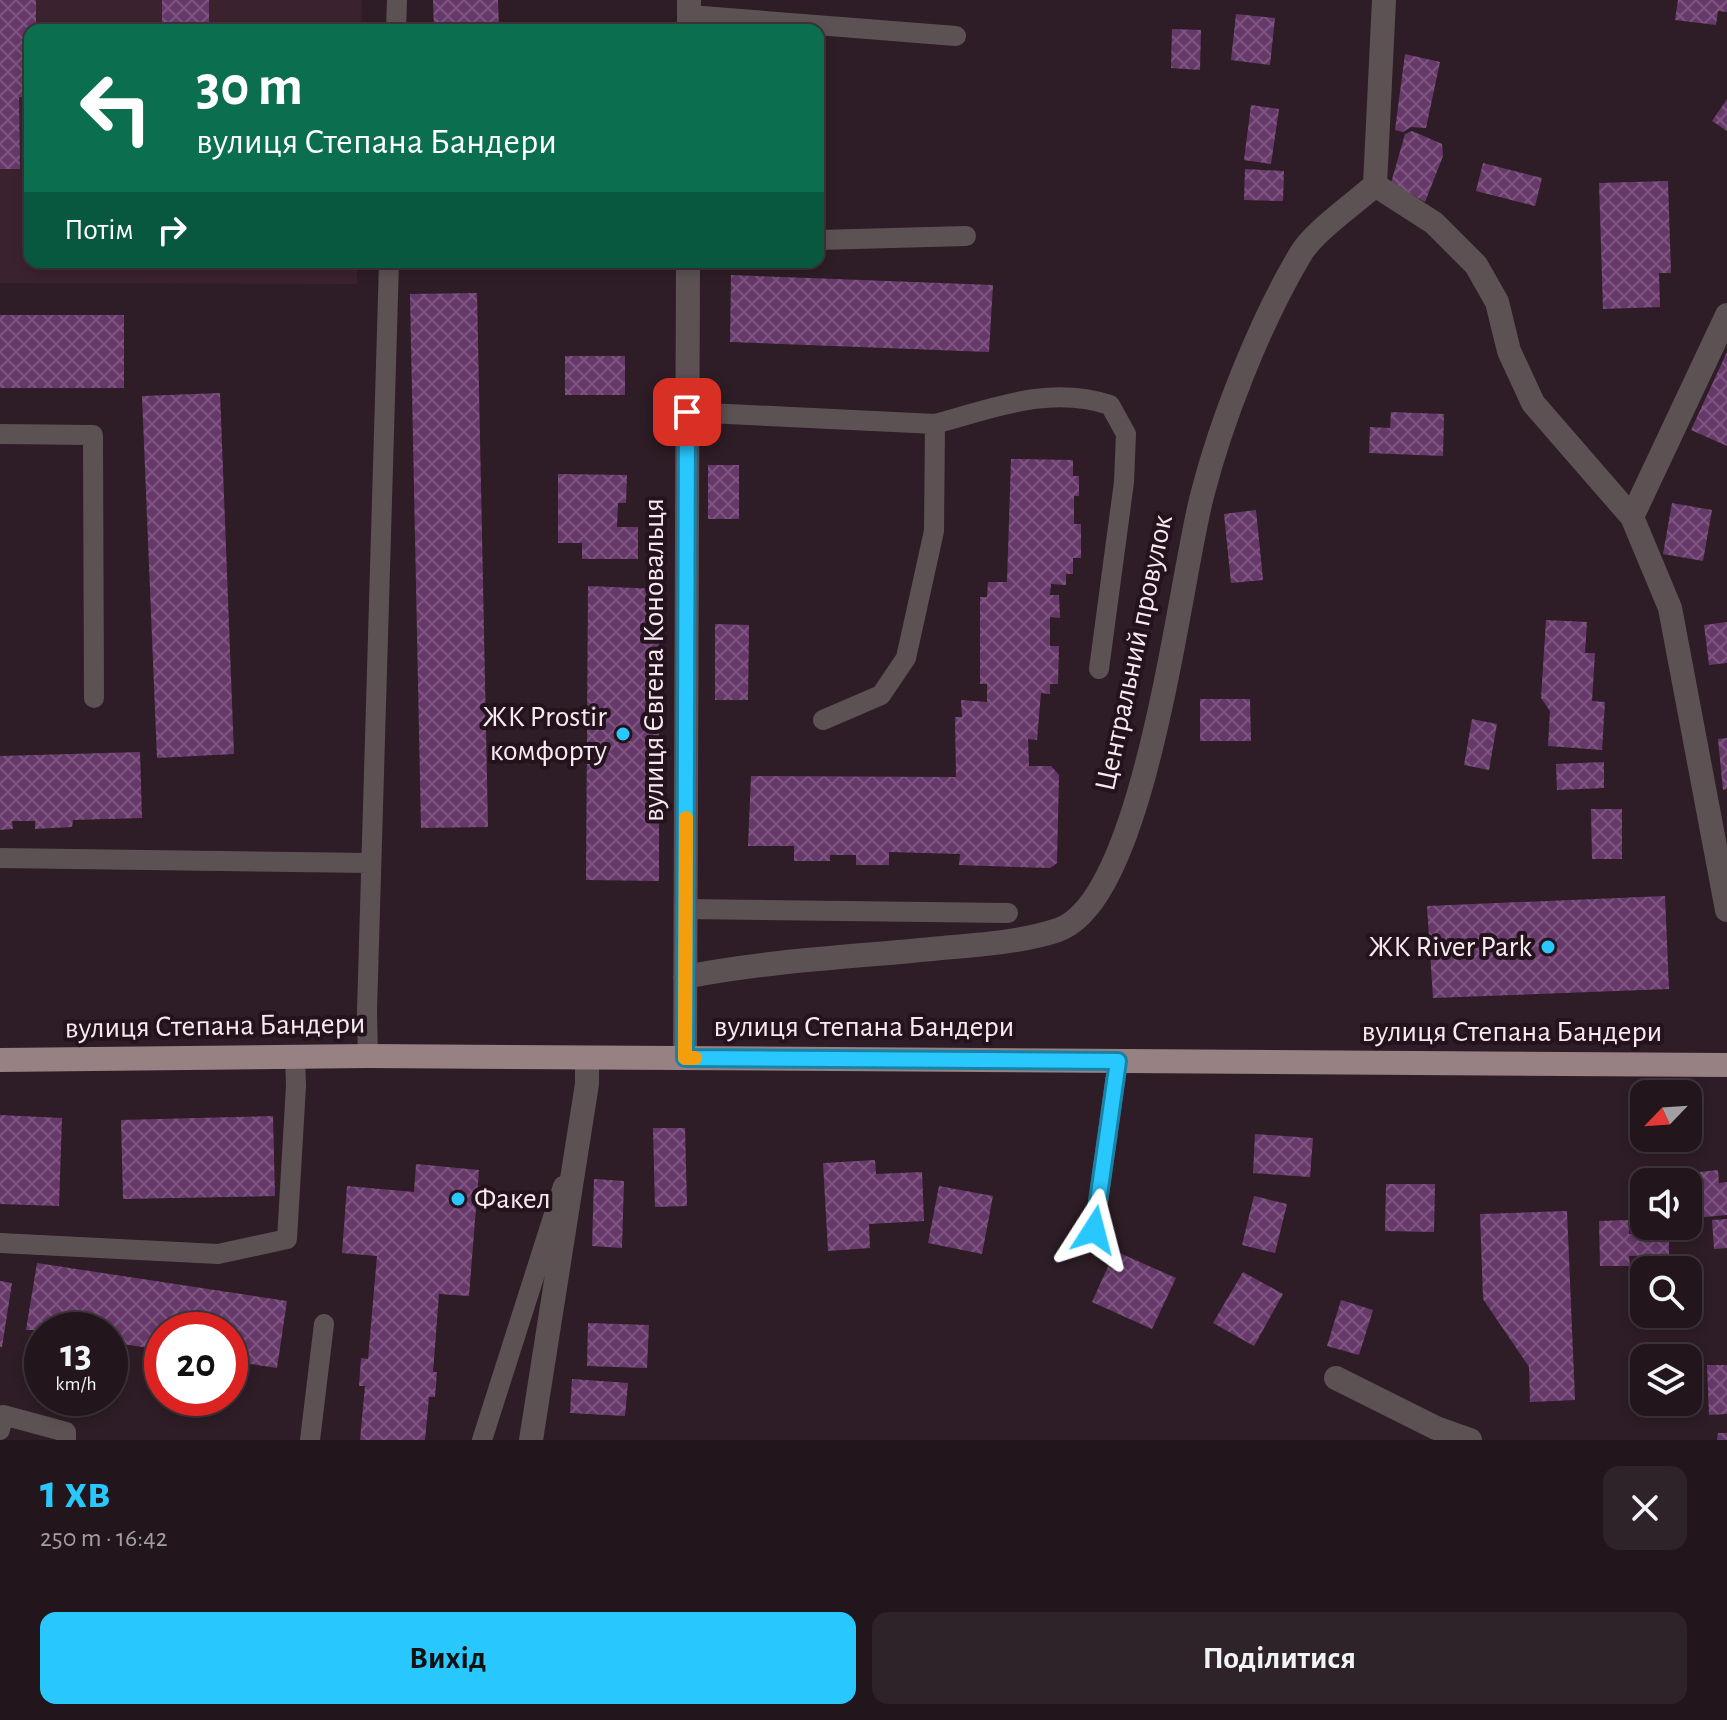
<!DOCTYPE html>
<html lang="uk">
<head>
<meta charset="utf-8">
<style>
	:root { --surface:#22161c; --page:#2e2329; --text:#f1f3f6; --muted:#a29fa3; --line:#3f353b; --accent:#28c8ff }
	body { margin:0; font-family:"Alegreya Sans",sans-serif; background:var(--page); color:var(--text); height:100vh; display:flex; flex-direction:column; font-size:30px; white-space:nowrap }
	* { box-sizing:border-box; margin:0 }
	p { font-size:26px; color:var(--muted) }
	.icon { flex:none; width:44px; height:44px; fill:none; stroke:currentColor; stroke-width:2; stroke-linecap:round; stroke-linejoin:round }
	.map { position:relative; height:1440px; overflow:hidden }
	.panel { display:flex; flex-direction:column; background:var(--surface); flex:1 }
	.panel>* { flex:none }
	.guide { position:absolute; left:24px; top:24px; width:800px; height:244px; border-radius:16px; box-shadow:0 4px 12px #0003,0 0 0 2px var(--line); background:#0b6e4f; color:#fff; overflow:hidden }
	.needle { width:52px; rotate:245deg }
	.tools { position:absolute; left:1630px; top:1080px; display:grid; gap:16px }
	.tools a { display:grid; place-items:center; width:72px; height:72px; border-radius:16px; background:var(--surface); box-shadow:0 4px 12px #0003,0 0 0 2px var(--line); font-size:40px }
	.speed { position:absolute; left:24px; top:1312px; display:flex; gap:16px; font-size:40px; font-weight:700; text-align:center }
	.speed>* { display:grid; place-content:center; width:104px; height:104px; border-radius:50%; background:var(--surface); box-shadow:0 4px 12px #0003,0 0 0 2px var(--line); line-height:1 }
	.speed small { font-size:20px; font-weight:400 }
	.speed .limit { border:12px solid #d22; background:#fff; color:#111 }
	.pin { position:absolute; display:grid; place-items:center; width:68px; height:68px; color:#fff; margin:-34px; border-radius:16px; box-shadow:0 4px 12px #0006 }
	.me { position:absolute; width:88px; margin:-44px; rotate:9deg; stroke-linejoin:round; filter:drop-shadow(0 0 6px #0008) }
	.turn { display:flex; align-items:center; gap:28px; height:168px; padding:0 40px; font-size:36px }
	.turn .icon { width:104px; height:104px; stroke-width:2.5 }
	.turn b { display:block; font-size:56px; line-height:68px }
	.then { display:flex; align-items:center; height:76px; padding:0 40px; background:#0003; gap:16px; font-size:30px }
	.round { display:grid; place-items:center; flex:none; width:84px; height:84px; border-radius:16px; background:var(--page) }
	.headline { display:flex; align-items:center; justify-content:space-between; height:136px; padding:0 40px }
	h1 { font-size:48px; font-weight:600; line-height:60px; color:var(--accent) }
	.button { display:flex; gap:16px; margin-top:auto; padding:16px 40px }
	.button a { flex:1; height:92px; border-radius:16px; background:var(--accent); color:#111; font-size:32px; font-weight:600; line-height:92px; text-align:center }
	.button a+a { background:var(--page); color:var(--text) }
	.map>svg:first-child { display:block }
</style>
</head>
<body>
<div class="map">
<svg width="1727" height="1440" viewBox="0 0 1727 1440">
	<defs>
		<pattern id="building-cross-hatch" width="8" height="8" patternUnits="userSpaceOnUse" patternTransform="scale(2)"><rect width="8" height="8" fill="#67396b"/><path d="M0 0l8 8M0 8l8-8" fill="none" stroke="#7d5680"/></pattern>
	</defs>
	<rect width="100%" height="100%" fill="#2e1d26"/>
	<path fill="#3b222f" d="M 0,0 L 362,0 L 361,30 L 30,30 L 30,262 L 357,262 L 357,284 L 0,283 Z"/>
	<path fill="url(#building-cross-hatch)" d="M 0,0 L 36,0 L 36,30 L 30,30 L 30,97 L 19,97 L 20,169 L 0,169 Z
		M 162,0 L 209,0 L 209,30 L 162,30 Z
		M 433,0 L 498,0 L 499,30 L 434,30 Z
		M 1678,0 L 1727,0 L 1727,12 L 1718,11 L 1716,25 L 1675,20 Z
		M 1236,14 L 1275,18 L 1270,65 L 1231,60 Z
		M 1172,29 L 1201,30 L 1200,70 L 1171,68 Z
		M 1405,54 L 1440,62 L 1426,128 L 1411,127 L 1403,132 L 1395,130 Z
		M 1727,99 L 1727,131 L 1712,121 Z
		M 1251,105 L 1279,109 L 1271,164 L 1244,160 Z
		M 1412,131 L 1442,144 L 1443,156 L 1425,202 L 1391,183 L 1405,134 Z
		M 1483,163 L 1542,178 L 1535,206 L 1476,191 Z
		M 1245,169 L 1284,171 L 1283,201 L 1244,200 Z
		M 1668,181 L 1671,273 L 1659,273 L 1660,307 L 1603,309 L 1599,183 Z
		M 731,275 L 993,285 L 989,352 L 730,342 Z
		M 477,293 L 488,827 L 421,828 L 410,294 Z
		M 0,315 L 124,315 L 124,388 L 0,388 Z
		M 1727,352 L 1727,446 L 1691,430 Z
		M 565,356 L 625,356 L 625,395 L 565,395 Z
		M 220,393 L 234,754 L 157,758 L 142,396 Z
		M 1391,412 L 1444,414 L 1443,456 L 1369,453 L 1370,427 L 1390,428 Z
		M 1011,459 L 1073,460 L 1073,476 L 1079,476 L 1079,496 L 1074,496 L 1074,524 L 1081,524 L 1081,558 L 1073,558 L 1073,574 L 1066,574 L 1066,585 L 1051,584 L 1050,595 L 1059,595 L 1060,618 L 1050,617 L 1050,646 L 1059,646 L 1058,684 L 1050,684 L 1050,694 L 1041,693 L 1037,740 L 1028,739 L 1029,766 L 1051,766 L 1059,775 L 1057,863 L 1050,868 L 959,865 L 960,854 L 889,852 L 889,865 L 856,865 L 856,855 L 830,855 L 830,861 L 794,861 L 794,846 L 748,846 L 751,776 L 956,777 L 955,717 L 962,717 L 961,700 L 987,702 L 987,684 L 980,684 L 980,597 L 987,597 L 988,582 L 1007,582 Z
		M 708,465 L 739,465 L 739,519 L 708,519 Z
		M 558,474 L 627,475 L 626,503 L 618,503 L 617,527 L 638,527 L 638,559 L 582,559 L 582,543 L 558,543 Z
		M 1672,503 L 1712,510 L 1703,561 L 1663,554 Z
		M 1256,510 L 1263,580 L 1231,583 L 1224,514 Z
		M 588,586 L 659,589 L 659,881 L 586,880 Z
		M 1546,620 L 1587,622 L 1585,653 L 1595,653 L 1592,701 L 1605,702 L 1602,750 L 1548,746 L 1550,711 L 1541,698 Z
		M 1727,622 L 1727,663 L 1709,665 L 1704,625 Z
		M 715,624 L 749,625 L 748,700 L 715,700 Z
		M 1200,699 L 1250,699 L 1251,741 L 1200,741 Z
		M 1472,719 L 1497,724 L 1489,770 L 1464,765 Z
		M 1727,738 L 1727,789 L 1723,790 L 1718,739 Z
		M 140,752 L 142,818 L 73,820 L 72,827 L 35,829 L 35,821 L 12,821 L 13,829 L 0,830 L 0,756 Z
		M 1604,762 L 1604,788 L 1557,790 L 1556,764 Z
		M 1591,809 L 1622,809 L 1622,859 L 1592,859 Z
		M 1665,896 L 1669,989 L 1433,998 L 1427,906 Z
		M 0,1115 L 62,1118 L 59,1206 L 0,1204 Z
		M 273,1116 L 275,1196 L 123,1199 L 121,1120 Z
		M 653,1128 L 685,1128 L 687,1206 L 655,1207 Z
		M 1255,1134 L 1313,1138 L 1310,1177 L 1253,1173 Z
		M 875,1160 L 876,1174 L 922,1172 L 924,1221 L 869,1224 L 870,1248 L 828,1251 L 823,1163 Z
		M 416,1164 L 479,1170 L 469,1296 L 439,1294 L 433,1372 L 437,1372 L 435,1397 L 429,1397 L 425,1440 L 360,1440 L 365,1386 L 359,1386 L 361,1358 L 368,1359 L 377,1256 L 342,1253 L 347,1186 L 414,1192 Z
		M 1718,1170 L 1719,1183 L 1727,1182 L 1727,1215 L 1694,1218 L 1690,1173 Z
		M 594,1179 L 624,1181 L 622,1248 L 592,1246 Z
		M 1386,1184 L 1435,1184 L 1434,1232 L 1385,1231 Z
		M 939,1186 L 993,1196 L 982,1254 L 928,1243 Z
		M 1254,1196 L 1287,1204 L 1275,1253 L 1242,1245 Z
		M 1567,1211 L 1575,1400 L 1530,1402 L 1529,1367 L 1483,1299 L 1480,1214 Z
		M 1727,1219 L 1727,1248 L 1714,1249 L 1712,1220 Z
		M 1629,1220 L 1629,1234 L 1669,1234 L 1669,1255 L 1629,1256 L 1630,1266 L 1600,1266 L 1599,1221 Z
		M 1115,1251 L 1176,1278 L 1152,1329 L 1092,1302 Z
		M 37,1263 L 287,1301 L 277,1368 L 230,1361 L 230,1330 L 162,1330 L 162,1350 L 110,1342 L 110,1330 L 26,1330 Z
		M 1243,1272 L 1283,1294 L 1254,1346 L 1213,1323 Z
		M 0,1281 L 12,1283 L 2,1347 L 0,1347 Z
		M 1341,1300 L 1373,1310 L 1359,1355 L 1327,1346 Z
		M 588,1323 L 649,1325 L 647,1368 L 587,1366 Z
		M 1707,1365 L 1727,1365 L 1727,1414 L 1709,1415 Z
		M 572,1379 L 628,1383 L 625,1416 L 570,1413 Z
		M 1718,1433 L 1727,1433 L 1727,1440 L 1717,1440 Z"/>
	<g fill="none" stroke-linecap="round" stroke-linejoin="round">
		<path stroke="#5d5253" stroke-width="20" d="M 689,15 L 956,36
			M 396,30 L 397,0
			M 818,240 L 966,236
			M 687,412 L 935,424 L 934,531 L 906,658 L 881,695 L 823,720
			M 935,424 C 994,408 1049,385 1110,405 L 1126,434 L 1124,482 L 1099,669
			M 0,434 L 93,435 L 94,698
			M 0,858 L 371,863
			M 686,909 L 1008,913
			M 368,1056 L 367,1011 L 389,262
			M 1094,1230 L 1118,1061
			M 0,1243 L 218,1254 L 287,1239 L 296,1086 L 295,1057
			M 0,1430 L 3,1415 L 66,1432 L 66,1440
			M 310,1440 L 324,1324
			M 482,1440 L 563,1186"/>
		<path stroke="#5d5253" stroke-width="24" d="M 1384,0 L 1375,185 L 1434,223 L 1476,265 L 1497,302 L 1509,351 L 1533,403 L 1632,517 L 1670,608 L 1727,910
			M 689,30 L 689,0
			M 1632,517 L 1727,315
			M 685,977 C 766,961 850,957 932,949 C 973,945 1019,943 1058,930 C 1146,899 1179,583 1202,496 C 1221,421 1260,322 1300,255 C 1313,232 1354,204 1375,185
			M 685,1058 L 688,262
			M 1336,1378 L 1436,1428 L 1470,1440
			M 531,1440 L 587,1084 L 587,1059"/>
		<path stroke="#978183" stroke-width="24" d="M 0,1060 L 368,1056 L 1727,1065"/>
	</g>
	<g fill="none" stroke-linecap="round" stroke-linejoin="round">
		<g stroke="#1a82a6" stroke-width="20">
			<path id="route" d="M 687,412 L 685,1058 L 1118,1061 L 1094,1230"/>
		</g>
		<use href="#route" stroke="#28c8ff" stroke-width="14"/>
		<path stroke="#f59e0b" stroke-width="14" d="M 686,818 L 685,1058 L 695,1058"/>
	</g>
	<g fill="#28c8ff" stroke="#24131c" stroke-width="3">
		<circle cx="623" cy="734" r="8"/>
		<circle cx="1548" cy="947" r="8"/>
		<circle cx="458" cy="1199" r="8"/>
	</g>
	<g text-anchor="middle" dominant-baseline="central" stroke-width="8" stroke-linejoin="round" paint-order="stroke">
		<g font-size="30" fill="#f6eaef" stroke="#24131c">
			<text transform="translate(1134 653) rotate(-78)">Центральний провулок</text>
			<text transform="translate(654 660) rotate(-90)">вулиця Євгена Коновальця</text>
			<text transform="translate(215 1026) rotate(-1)">вулиця Степана Бандери</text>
			<text x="864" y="1027">вулиця Степана Бандери</text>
			<text x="1512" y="1032">вулиця Степана Бандери</text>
		</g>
		<g font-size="30" fill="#f6eaef" stroke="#24131c" text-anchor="end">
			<text x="607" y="717">ЖК Prostir<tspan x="607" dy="34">комфорту</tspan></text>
			<text x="1532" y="947">ЖК River Park</text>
			<text x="474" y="1199" text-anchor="start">Факел</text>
		</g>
	</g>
</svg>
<div class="tools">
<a><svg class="needle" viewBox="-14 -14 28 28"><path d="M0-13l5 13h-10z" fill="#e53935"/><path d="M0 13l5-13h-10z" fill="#a29fa3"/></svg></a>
<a><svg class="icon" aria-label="sound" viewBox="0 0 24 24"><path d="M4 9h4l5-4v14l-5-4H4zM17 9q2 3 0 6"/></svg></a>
<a><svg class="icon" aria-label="search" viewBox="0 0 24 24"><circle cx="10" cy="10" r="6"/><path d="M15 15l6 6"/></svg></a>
<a><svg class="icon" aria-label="layers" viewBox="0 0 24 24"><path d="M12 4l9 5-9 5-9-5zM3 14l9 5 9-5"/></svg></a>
</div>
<div class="speed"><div>13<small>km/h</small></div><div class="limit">20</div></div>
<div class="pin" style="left:687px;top:412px;background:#d93025"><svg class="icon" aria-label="arrive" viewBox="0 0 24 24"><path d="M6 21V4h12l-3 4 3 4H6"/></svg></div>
<svg class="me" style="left:1094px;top:1230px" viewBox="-20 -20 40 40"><path d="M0-17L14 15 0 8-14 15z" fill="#28c8ff" stroke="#fff" stroke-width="4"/></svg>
<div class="guide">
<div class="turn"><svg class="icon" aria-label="left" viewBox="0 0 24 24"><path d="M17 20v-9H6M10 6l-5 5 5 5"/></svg><div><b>30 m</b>вулиця Степана Бандери</div></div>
<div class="then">Потім<svg class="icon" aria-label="right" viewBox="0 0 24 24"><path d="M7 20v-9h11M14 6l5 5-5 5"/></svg></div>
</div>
</div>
<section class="panel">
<div class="headline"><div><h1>1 хв</h1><p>250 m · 16:42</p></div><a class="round"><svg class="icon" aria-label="close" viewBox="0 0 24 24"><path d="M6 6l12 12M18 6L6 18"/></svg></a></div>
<div class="button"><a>Вихід</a><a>Поділитися</a></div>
</section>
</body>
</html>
